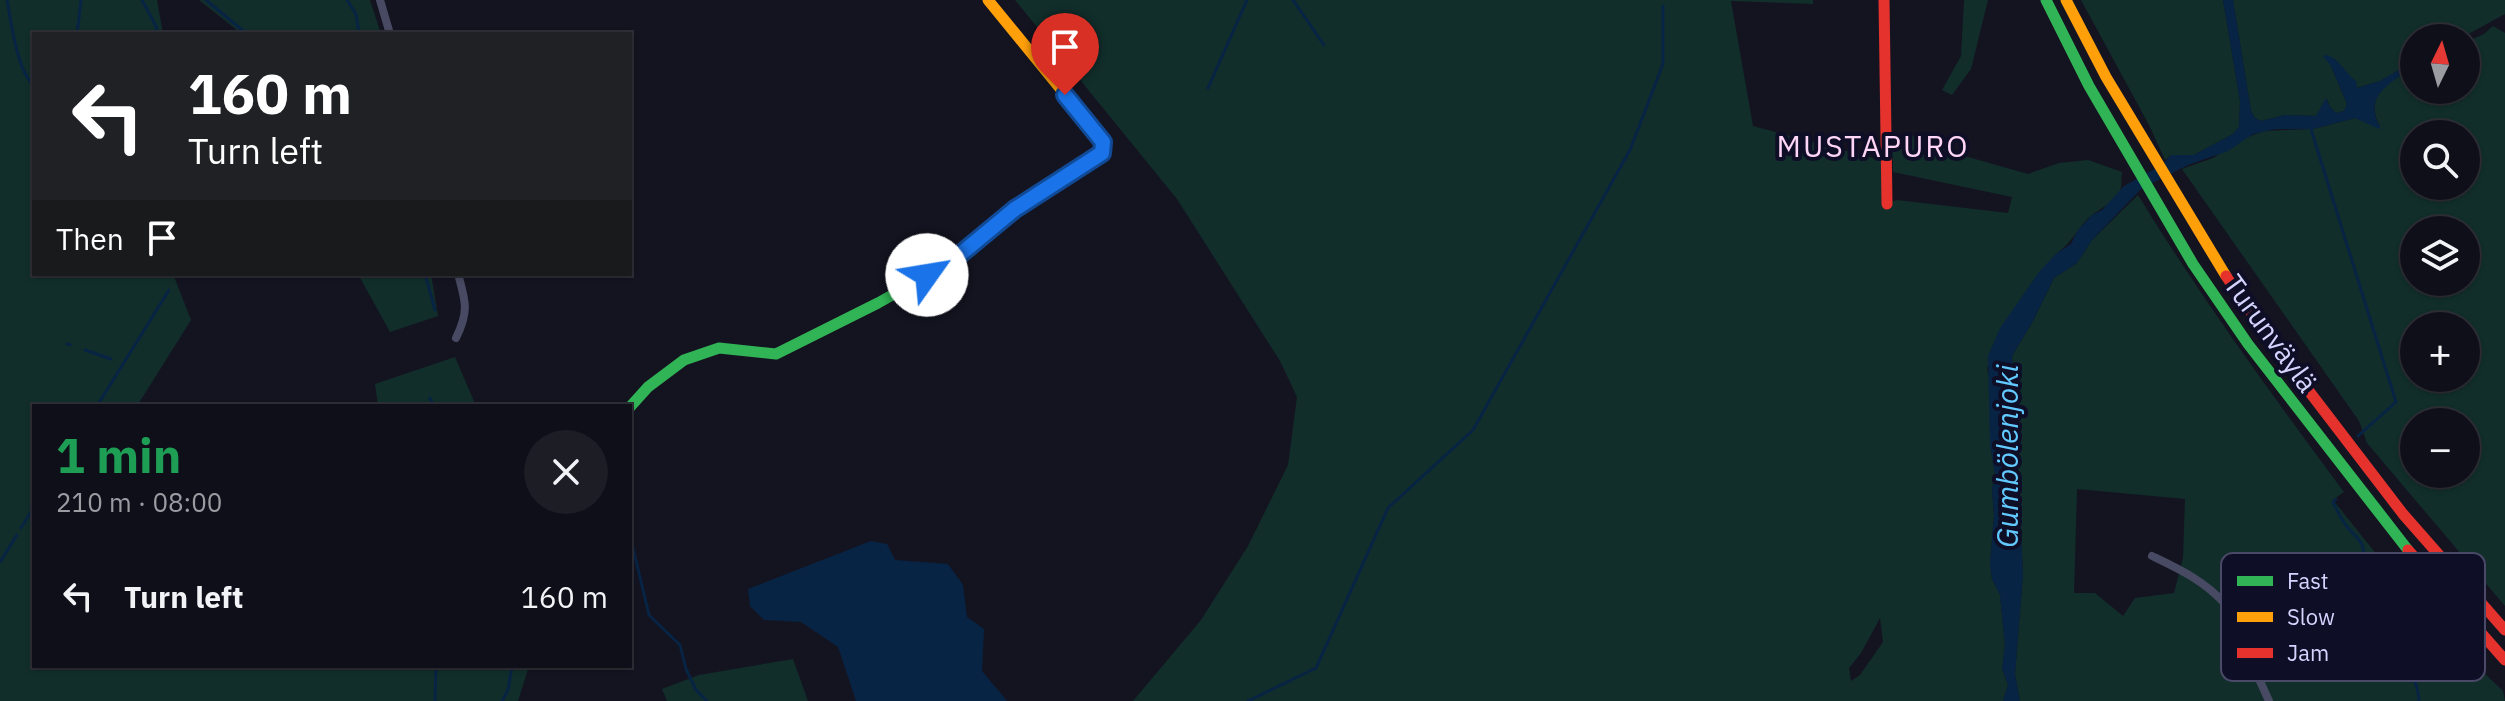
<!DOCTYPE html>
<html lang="en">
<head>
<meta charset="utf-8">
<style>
	:root { --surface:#0f0f19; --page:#1d1d26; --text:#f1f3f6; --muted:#9b9ca2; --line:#2f2f38 }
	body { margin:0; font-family:"IBM Plex Sans",sans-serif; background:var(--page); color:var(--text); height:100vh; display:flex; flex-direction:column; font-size:30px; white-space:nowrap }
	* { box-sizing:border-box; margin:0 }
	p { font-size:26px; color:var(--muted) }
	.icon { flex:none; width:44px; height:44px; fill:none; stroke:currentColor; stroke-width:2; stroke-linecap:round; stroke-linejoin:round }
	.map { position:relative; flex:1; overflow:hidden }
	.side { position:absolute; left:32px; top:404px; width:600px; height:264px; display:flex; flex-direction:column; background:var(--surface); border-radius:0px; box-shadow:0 2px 6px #0004,0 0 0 2px var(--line) }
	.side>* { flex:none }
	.top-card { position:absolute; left:32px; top:32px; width:600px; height:244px; border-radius:0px; box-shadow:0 2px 6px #0004,0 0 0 2px var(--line); background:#202124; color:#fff; overflow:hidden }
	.needle { width:52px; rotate:5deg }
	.buttons { position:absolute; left:2400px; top:24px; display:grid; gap:16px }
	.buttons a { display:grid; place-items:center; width:80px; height:80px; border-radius:50%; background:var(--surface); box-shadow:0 2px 6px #0004,0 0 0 2px var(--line); font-size:40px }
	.pin { position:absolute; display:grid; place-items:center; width:68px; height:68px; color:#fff; margin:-82px -34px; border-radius:50% 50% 50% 0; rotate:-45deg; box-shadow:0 0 8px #0007 }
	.pin .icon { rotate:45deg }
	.me { position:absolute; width:88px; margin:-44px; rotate:58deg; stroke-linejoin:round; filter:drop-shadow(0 0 6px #0008) }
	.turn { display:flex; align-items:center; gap:28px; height:168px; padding:0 24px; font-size:36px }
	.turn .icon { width:104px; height:104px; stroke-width:2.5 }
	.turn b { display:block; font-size:56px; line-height:68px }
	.then { display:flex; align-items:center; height:76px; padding:0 24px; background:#0003; gap:16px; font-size:30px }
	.round { display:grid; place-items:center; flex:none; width:84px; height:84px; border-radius:42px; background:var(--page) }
	.summary { display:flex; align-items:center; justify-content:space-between; height:136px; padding:0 24px }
	h1 { font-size:48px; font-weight:800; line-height:60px; color:#1e9e55 }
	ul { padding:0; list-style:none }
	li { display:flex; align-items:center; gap:24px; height:112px; padding:0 24px }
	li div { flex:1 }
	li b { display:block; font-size:30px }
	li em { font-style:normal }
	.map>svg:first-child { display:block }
</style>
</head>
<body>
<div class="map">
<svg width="2505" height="701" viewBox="0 0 2505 701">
	<rect width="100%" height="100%" fill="#141421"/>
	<path fill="#112e2b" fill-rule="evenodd" d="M 0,0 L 157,0 L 163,34 L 34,34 L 34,274 L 173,274 L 191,320 L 137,406 L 34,406 L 34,666 L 529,666 L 518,701 L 0,701 Z
		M 199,0 L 370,0 L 381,34 L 242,34 Z
		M 1015,0 L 1813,0 L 1813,4 L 1731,1 L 1753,126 L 1888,162 L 1888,203 L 1897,200 L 2008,213 L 2012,197 L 1893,172 L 1892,135 L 1938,138 L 1947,151 L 2028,174 L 2059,163 L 2088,160 L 2122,172 C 2121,177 2122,186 2120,191 C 2114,203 2100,208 2091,216 C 2077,228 2073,242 2057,253 L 1987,368 L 1990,383 L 1990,445 L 1995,474 L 1992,489 L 1994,516 L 1990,563 L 1992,579 L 2000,595 L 2005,646 L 2002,668 L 2008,685 L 2003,701 L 1133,701 L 1201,620 L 1248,546 L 1288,465 L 1297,397 L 1280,361 L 1177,199 ZM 1880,618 L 1883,642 L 1860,675 L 1851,681 L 1849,668 L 1861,653 Z
		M 1964,0 L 1988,0 L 1971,69 L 1952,95 L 1942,90 L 1961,56 Z
		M 2081,0 L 2223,0 L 2240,101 L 2239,127 L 2233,134 L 2194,155 L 2171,155 L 2165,160 L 2149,125 Z
		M 2233,0 L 2505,0 L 2505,14 L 2461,38 L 2414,38 L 2414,61 L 2380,81 L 2357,88 L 2355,81 L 2347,75 L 2335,59 L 2331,66 L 2347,104 L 2344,111 L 2336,113 L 2330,107 L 2327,99 L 2316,116 L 2285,115 L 2261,121 L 2255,118 L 2251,111 Z
		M 2493,26 L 2505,33 L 2505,606 L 2367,443 L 2359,421 L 2182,169 L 2213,158 L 2245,138 L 2264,131 L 2313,129 L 2355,118 L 2380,126 C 2362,95 2392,81 2414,67 L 2414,90 L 2466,90 L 2466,42 L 2484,34 ZM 2414,134 L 2466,134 L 2466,186 L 2414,186 ZM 2414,230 L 2466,230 L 2466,282 L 2414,282 ZM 2414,326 L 2466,326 L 2466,378 L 2414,378 ZM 2414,422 L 2466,422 L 2466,474 L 2414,474 Z
		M 2138,195 C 2201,298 2272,395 2344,492 L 2333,500 L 2431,622 L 2503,691 L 2505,701 L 2020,701 L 2015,674 L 2023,574 L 2012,356 L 2033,321 L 2054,278 L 2077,263 L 2092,240 ZM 2077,489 L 2185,499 L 2183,558 L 2174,593 L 2135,598 L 2123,616 L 2095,593 L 2074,593 Z
		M 358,274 L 431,274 L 438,316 L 390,332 Z
		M 455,357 L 476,406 L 378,406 L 375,384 Z
		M 793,659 L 808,701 L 667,701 L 662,689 L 699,675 Z"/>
	<path fill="#082444" d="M 2223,0 L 2233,0 L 2251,111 L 2255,118 L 2261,121 L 2285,115 L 2316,116 L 2326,98 L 2330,107 L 2336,113 L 2344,111 L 2347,104 L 2331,66 L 2323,56 L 2326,55 C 2339,58 2345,73 2356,81 L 2357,88 L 2380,81 L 2414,61 L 2414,67 C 2392,82 2362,95 2380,127 L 2379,129 L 2355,118 L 2313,129 L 2276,129 L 2253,134 L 2228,151 L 2188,165 L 2154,182 L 2141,189 L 2092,240 L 2077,263 L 2054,278 L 2033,321 L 2012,356 L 2023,574 L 2015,674 L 2020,701 L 2003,701 L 2008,685 L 2002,668 L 2005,646 L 2000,595 L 1992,579 L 1990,563 L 1994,516 L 1992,489 L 1995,474 L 1990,445 L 1988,356 L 2000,328 L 2039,272 L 2057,253 L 2071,244 L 2078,230 L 2092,215 L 2102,210 L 2124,186 L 2162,165 L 2171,155 L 2194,155 L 2233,134 L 2239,127 L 2240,101 Z
		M 871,541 L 887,544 L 895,560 L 948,564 L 963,585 L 967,617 L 984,629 L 982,671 L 1007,701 L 856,701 L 838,647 L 801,622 L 764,620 L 750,606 L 748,589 Z"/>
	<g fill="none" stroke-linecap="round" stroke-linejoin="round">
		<path stroke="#082444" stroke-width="3" d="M 7,0 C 11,21 17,72 34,85
			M 142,0 L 157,28 L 154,34
			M 206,0 L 247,34
			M 347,0 L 356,14 L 359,34
			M 1293,0 L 1324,45
			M 77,34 L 81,0
			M 1208,88 L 1247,0
			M 2310,126 L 2396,402 L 2358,436
			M 425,274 L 435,310
			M 67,344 L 70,345
			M 85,350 L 111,359
			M 430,398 L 433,406
			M 97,406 L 169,290
			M 2336,499 L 2333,502 C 2337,510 2340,517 2345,524 C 2350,532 2362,539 2363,548 C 2368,574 2364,596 2376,621 C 2390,649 2418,669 2419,701
			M 21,528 L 34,507
			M 633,548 L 649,615 L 680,645 L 686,669 L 696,690 L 707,701
			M 0,562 L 17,535
			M 435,701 L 436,666
			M 502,701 L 508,690 L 512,666
			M 1248,701 L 1316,668 L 1388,508 L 1473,430 L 1630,150 L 1663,64 L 1663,6"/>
		<path stroke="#474a62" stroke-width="8" d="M 380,0 L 390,34
			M 456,338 C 469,312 466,302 458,274
			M 2152,556 C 2179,569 2205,581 2225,604 L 2269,701"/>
		<path stroke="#30b455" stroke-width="11" d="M 2046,0 L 2089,86 L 2193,264 L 2248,344 L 2408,550
			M 630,407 L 648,387 L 684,360 L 719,348 L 776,354 L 878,303 L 951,262 L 1015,209 L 1102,153 L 1103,142 L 1081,114"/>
		<path stroke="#ff9f0a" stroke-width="11" d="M 988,0 L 1081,114
			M 2066,0 L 2106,77 L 2226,276"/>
		<path stroke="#e5322d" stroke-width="11" d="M 1884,0 L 1887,204
			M 2226,276 L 2266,335 L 2403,514 L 2505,630
			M 2408,550 L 2505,660"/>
	</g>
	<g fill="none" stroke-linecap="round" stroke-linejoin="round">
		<g stroke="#114b97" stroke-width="20">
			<path id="route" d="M 927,275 L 951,262 L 1015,209 L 1102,153 L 1103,142 L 1065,95"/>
		</g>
		<use href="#route" stroke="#1a73e8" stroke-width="14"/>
	</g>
	<g text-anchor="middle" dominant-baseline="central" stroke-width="8" stroke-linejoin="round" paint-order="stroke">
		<g font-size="28" fill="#d4d4ff" stroke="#0f0e27">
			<text transform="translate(2271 333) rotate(54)">Turunväylä</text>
		</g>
		<g font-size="30" letter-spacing="2" fill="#ffd6f5" stroke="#0f0e27">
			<text x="1873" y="145">MUSTAPURO</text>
		</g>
		<g font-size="30" font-style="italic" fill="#62c9ff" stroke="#0f0e27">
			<text transform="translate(2006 456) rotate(-90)">Gumbölenjoki</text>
		</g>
	</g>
	<rect x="2221" y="553" width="264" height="128" rx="12" fill="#0f0e27" stroke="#4a4968" stroke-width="2"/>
	<rect x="2237" y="576" width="36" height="10" fill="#30b455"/>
	<rect x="2237" y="612" width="36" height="10" fill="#ff9f0a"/>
	<rect x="2237" y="648" width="36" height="10" fill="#e5322d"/>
	<g font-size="22" fill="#d4d4ff">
		<text x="2287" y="589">Fast</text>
		<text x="2287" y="625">Slow</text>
		<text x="2287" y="661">Jam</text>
	</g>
</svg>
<div class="buttons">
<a><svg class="needle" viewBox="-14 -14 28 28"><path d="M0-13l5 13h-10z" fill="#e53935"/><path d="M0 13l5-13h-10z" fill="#9b9ca2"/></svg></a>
<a><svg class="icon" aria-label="search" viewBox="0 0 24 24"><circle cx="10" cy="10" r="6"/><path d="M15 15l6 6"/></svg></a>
<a><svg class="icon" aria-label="layers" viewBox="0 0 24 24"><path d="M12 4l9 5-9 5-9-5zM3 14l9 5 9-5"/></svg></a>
<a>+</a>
<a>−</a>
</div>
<div class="pin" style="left:1065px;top:95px;background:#d93025"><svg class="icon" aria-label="arrive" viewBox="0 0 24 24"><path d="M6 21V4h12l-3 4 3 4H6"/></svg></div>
<svg class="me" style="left:927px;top:275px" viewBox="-20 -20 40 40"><circle r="19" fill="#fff"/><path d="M0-13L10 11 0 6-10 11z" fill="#1a73e8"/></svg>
<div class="top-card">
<div class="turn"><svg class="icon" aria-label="left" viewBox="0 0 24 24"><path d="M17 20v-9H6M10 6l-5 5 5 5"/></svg><div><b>160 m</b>Turn left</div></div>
<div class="then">Then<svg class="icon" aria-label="arrive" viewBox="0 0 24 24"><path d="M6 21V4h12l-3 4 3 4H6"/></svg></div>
</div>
<section class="side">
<div class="summary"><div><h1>1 min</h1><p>210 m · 08:00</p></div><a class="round"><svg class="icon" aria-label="close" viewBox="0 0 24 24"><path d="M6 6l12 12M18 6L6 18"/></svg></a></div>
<ul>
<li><svg class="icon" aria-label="left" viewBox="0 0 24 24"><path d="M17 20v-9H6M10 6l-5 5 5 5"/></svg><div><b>Turn left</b></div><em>160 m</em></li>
</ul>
</section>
</div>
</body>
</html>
